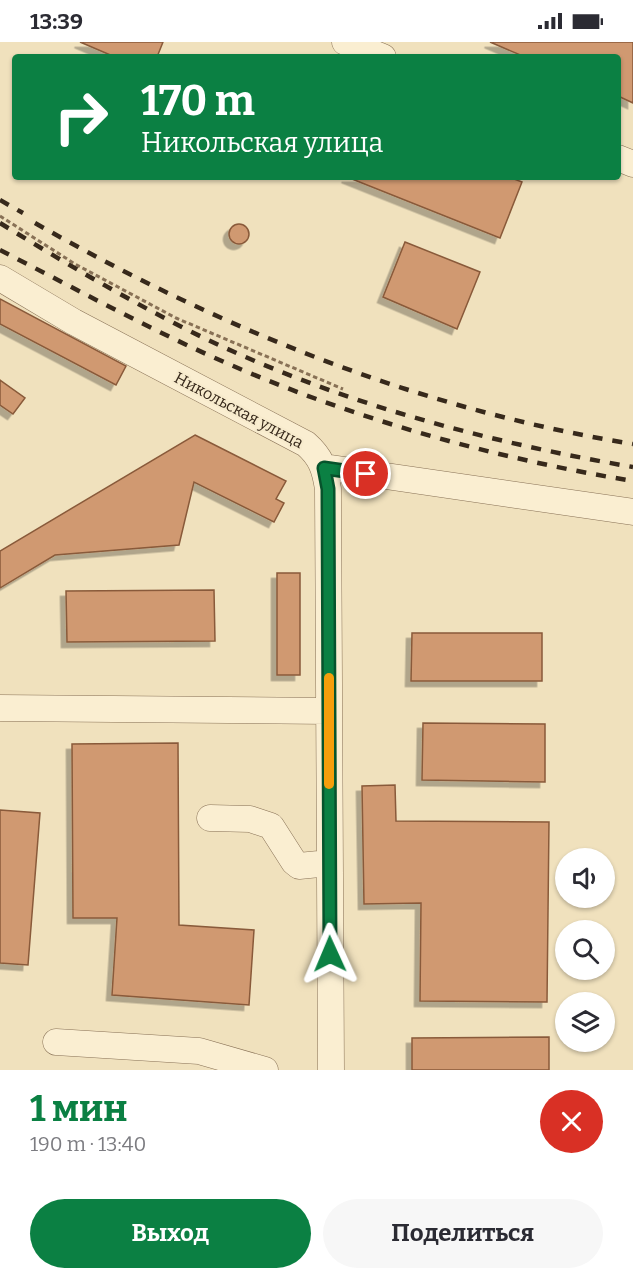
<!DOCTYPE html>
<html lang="ru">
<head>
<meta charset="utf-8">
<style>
	:root { --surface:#fff; --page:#f7f7f7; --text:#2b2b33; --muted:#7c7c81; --accent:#0b8043 }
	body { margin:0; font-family:Bitter,serif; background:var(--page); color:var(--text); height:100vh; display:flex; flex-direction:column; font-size:22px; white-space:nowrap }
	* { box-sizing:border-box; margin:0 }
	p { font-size:20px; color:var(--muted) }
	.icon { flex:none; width:33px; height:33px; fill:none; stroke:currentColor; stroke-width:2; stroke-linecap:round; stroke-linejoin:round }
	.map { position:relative; height:1028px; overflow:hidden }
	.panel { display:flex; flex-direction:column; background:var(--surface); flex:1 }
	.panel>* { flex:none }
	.top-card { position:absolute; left:12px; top:12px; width:609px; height:126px; border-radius:6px; box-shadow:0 2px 4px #0004; background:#0b8043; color:#fff; overflow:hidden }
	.fabs { position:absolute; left:555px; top:806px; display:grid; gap:12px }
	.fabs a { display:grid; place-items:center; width:60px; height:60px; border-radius:50%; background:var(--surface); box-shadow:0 2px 4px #0004; font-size:30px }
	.pin { position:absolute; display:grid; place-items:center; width:51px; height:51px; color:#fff; margin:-26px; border:3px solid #fff; border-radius:50%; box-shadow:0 2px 6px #0007 }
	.me { position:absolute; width:66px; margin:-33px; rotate:359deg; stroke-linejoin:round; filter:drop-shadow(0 0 4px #0008) }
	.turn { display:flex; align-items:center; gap:21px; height:126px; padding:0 30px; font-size:27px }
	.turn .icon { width:78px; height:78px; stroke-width:2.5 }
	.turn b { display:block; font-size:42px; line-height:51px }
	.round { display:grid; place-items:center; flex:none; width:63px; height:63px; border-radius:32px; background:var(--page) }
	.headline { display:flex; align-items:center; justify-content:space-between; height:102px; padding:0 30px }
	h1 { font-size:36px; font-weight:700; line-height:45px; color:var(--accent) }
	.button { display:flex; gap:12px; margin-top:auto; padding:12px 30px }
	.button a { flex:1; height:69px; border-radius:36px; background:var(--accent); color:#fff; font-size:24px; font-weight:700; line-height:69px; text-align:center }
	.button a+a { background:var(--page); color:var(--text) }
	.status { display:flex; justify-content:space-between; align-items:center; height:42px; padding:0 30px; background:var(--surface); direction:ltr }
	.status svg { height:16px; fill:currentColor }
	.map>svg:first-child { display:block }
</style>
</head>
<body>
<div class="status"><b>13:39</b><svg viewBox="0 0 49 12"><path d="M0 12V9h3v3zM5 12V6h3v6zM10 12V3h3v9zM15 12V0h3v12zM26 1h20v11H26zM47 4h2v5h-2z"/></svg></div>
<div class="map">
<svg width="633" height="1028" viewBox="0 0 633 1028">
	<defs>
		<filter id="shadow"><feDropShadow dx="-5.5" dy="5.5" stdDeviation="0" flood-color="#0004"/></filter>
	</defs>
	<rect width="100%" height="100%" fill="#f0e1bd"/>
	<path fill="#d09971" stroke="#895a3a" stroke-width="1.5" filter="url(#shadow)" d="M 80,0 L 163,0 L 157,15 L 115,15 Z
		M 490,0 L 633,0 L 633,61 L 618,54 L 618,15 L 525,15 Z
		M 347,135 L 509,135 L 522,140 L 500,196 Z
		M229 192a10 10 0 1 1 20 0a10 10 0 1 1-20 0Z
		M 405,200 L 480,230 L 457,287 L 383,255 Z
		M 0,257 L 126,324 L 116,343 L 0,282 Z
		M 0,338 L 25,356 L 13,372 L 0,363 Z
		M 195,393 L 286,439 L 276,457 L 284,461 L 274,480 L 194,440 L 179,503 L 55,513 L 0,546 L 0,509 Z
		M 277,531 L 300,531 L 300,633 L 277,633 Z
		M 214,548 L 215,599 L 67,600 L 66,549 Z
		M 412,591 L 542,591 L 542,639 L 411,639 Z
		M 423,681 L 545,682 L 545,740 L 422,738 Z
		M 178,701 L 179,883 L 254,888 L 249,963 L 112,953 L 117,876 L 73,876 L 72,702 Z
		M 395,743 L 396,779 L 549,780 L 547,960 L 420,959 L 421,861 L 364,862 L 362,744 Z
		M 0,768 L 40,771 L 28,923 L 0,921 Z
		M 549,995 L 549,1028 L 412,1028 L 412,996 Z"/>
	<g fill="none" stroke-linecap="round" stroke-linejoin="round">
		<g stroke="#887156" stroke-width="27">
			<path id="minor" d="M 345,0 L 383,15
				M 618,116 L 633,122
				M 0,236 L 74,280 L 306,402 C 321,415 325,427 328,447 L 331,1028
				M 324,425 L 633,470
				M 0,666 L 329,669
				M 210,776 L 250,777 L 271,784 L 294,820 L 299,824 L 329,821
				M 56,1000 L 199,1009 L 265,1028"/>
		</g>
		<path stroke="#887156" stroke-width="3" stroke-dasharray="4.5 3" stroke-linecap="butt" d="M 0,174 L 75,222 L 176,276 L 343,347"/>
		<use href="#minor" stroke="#faeed1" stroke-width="26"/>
		<path stroke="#37291b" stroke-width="4.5" stroke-dasharray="10 10" stroke-linecap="butt" d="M 0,158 L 23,171
			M 0,181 C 57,216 114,250 174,281 C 317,355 475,398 633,425
			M 35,181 C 221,287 421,368 633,402
			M 0,208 C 74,246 147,286 224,320 C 354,377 493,416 633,439"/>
	</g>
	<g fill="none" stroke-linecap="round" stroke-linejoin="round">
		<g stroke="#07532c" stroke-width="15">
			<path id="route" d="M 330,912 L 328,447 L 324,426 L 366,432"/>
		</g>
		<use href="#route" stroke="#0b8043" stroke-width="10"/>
		<path stroke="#f59e0b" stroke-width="10" d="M 329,636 L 329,742"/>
	</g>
	<g text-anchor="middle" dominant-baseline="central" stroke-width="4.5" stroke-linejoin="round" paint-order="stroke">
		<g font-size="16" fill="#37291b" stroke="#f7ebcd">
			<text transform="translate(239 368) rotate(28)">Никольская улица</text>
		</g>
	</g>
</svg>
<div class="fabs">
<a><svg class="icon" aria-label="sound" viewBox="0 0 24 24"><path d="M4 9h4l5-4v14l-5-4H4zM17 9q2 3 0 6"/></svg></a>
<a><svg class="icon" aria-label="search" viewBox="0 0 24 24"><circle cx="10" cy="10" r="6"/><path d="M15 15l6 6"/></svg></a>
<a><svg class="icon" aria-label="layers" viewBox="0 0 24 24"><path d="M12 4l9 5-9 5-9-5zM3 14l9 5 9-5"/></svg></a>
</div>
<div class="pin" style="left:366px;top:432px;background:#d93025"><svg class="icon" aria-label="arrive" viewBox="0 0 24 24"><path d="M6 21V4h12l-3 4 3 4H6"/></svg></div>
<svg class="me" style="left:330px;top:912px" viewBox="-20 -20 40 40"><path d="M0-17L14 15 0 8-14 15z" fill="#0b8043" stroke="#fff" stroke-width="4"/></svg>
<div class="top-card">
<div class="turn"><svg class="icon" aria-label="right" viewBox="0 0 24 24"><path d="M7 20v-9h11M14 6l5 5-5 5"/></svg><div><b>170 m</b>Никольская улица</div></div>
</div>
</div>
<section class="panel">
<div class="headline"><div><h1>1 мин</h1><p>190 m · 13:40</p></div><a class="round" style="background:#d93025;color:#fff"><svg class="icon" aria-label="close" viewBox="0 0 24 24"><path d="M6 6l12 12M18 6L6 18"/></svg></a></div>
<div class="button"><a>Выход</a><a>Поделиться</a></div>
</section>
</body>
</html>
